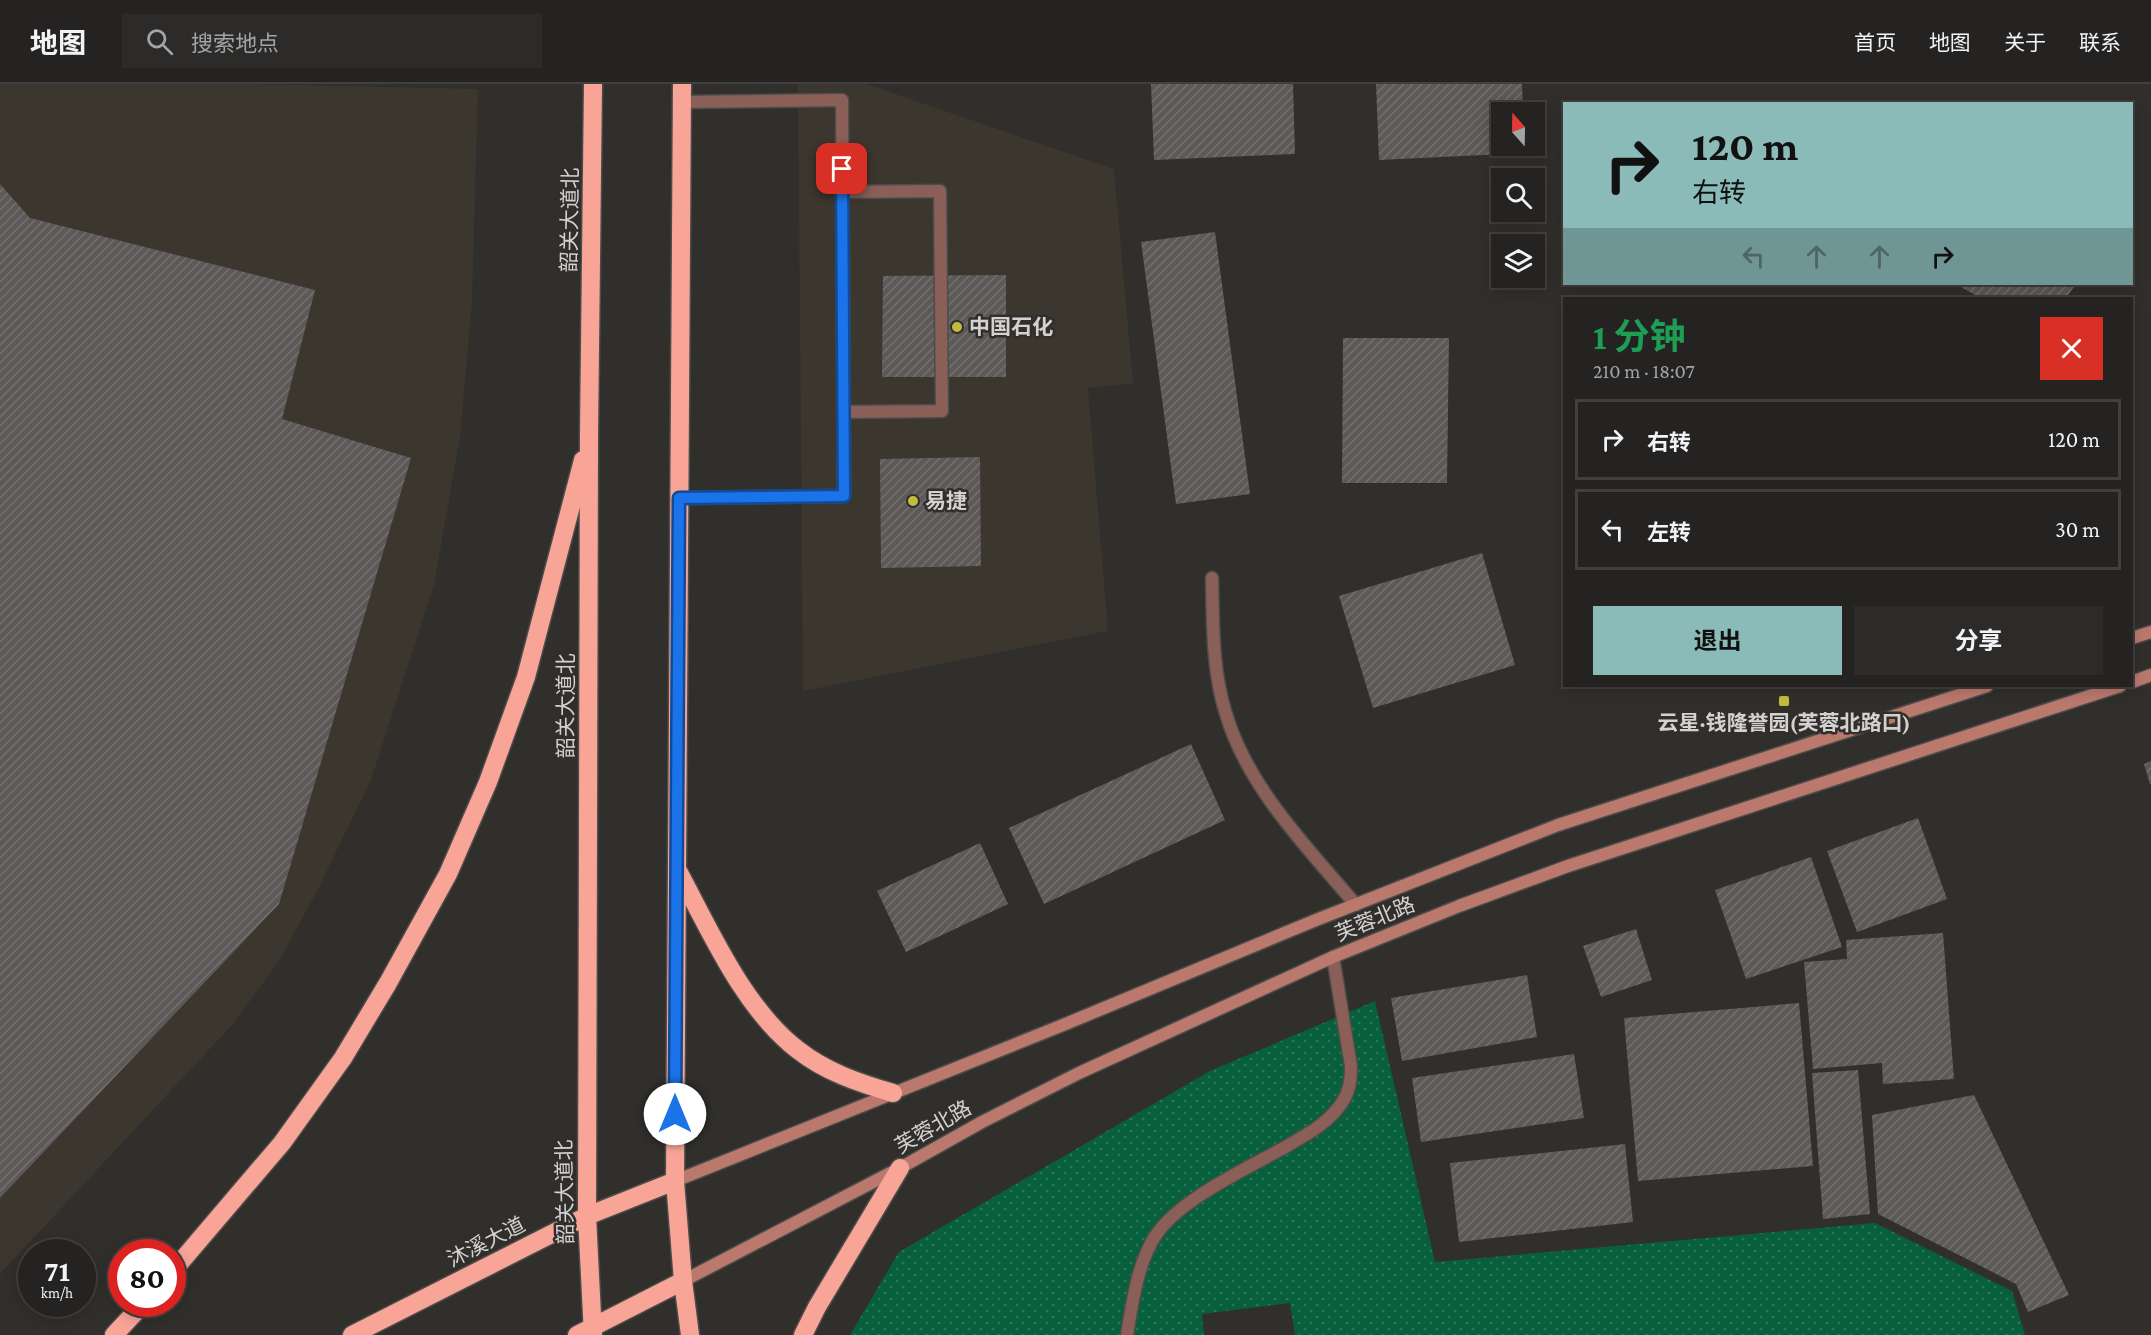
<!DOCTYPE html>
<html lang="zh">
<head>
<meta charset="utf-8">
<style>
	:root { --surface:#242321; --page:#2c2b2a; --text:#f1f3f6; --muted:#a3a4a5; --line:#41403f; --accent:#8bbbb9 }
	body { margin:0; font-family:"Crimson Pro","Noto Sans SC",serif; background:var(--page); color:var(--text); height:100vh; display:flex; flex-direction:column; font-size:22px; white-space:nowrap }
	* { box-sizing:border-box; margin:0 }
	p { font-size:20px; color:var(--muted) }
	.icon { flex:none; width:33px; height:33px; fill:none; stroke:currentColor; stroke-width:2; stroke-linecap:round; stroke-linejoin:round }
	.map { position:relative; flex:1; overflow:hidden }
	.drawer { position:absolute; left:1563px; top:213px; width:570px; height:390px; display:flex; flex-direction:column; background:var(--surface); border-radius:0px; box-shadow:0 3px 15px #0003,0 0 0 2px var(--line) }
	.drawer>* { flex:none }
	.guide { position:absolute; left:1563px; top:18px; width:570px; height:183px; border-radius:0px; box-shadow:0 3px 15px #0003,0 0 0 2px var(--line); background:#8bbbb9; color:#111; overflow:hidden }
	.needle { width:39px; rotate:340deg }
	.fabs { position:absolute; left:1491px; top:18px; display:grid; gap:12px }
	.fabs a { display:grid; place-items:center; width:54px; height:54px; border-radius:0px; background:var(--surface); box-shadow:0 3px 15px #0003,0 0 0 2px var(--line); font-size:30px }
	.speed { position:absolute; left:18px; top:1155px; display:flex; gap:12px; font-size:30px; font-weight:700; text-align:center }
	.speed>* { display:grid; place-content:center; width:78px; height:78px; border-radius:50%; background:var(--surface); box-shadow:0 3px 15px #0003,0 0 0 2px var(--line); line-height:1 }
	.speed small { font-size:15px; font-weight:400 }
	.speed .limit { border:9px solid #d22; background:#fff; color:#111 }
	.pin { position:absolute; display:grid; place-items:center; width:51px; height:51px; color:#fff; margin:-26px; border-radius:12px; box-shadow:0 3px 9px #0006 }
	.me { position:absolute; width:66px; margin:-33px; rotate:0deg; stroke-linejoin:round; filter:drop-shadow(0 0 4px #0008) }
	.turn { display:flex; align-items:center; gap:21px; height:126px; padding:0 30px; font-size:27px }
	.turn .icon { width:78px; height:78px; stroke-width:2.5 }
	.turn b { display:block; font-size:42px; line-height:51px }
	.lanes { display:flex; align-items:center; height:57px; padding:0 30px; background:#0003; justify-content:center; gap:30px; direction:ltr }
	.lanes .off { opacity:.35 }
	.round { display:grid; place-items:center; flex:none; width:63px; height:63px; border-radius:0px; background:var(--page) }
	.head { display:flex; align-items:center; justify-content:space-between; height:102px; padding:0 30px }
	h1 { font-size:36px; font-weight:700; line-height:45px; color:#1e9e55 }
	.cta { display:flex; gap:12px; margin-top:auto; padding:12px 30px }
	.cta a { flex:1; height:69px; border-radius:0px; background:var(--accent); color:#111; font-size:24px; font-weight:700; line-height:69px; text-align:center }
	.cta a+a { background:var(--page); color:var(--text) }
	ul { padding:0; list-style:none }
	li { display:flex; align-items:center; gap:18px; height:81px; margin:0 12px 9px; padding:0 18px; border:3px solid var(--line); border-radius:0px }
	li div { flex:1 }
	li b { display:block; font-size:22px }
	li em { font-style:normal }
	header { display:flex; align-items:center; gap:36px; box-sizing:border-box; height:84px; padding:0 30px; background:var(--surface); border-bottom:2px solid var(--line) }
	header strong { font-size:28px }
	nav { display:flex; gap:33px; margin-inline-start:auto; font-size:21px }
	.search { width:420px; height:54px; background:var(--page); display:flex; align-items:center; gap:15px; box-sizing:border-box; padding:0 21px; border-radius:0px; color:var(--muted); font-size:22px }
	.map>svg:first-child { display:block }
</style>
</head>
<body>
<header>
<strong>地图</strong>
<div class="search"><svg class="icon" aria-label="search" viewBox="0 0 24 24"><circle cx="10" cy="10" r="6"/><path d="M15 15l6 6"/></svg>搜索地点</div>
<nav><a>首页</a><a>地图</a><a>关于</a><a>联系</a></nav>
</header>
<div class="map">
<svg width="2151" height="1251" viewBox="0 0 2151 1251">
	<defs>
		<pattern id="grass-dots" width="8" height="8" patternUnits="userSpaceOnUse" patternTransform="scale(1.5)"><rect width="8" height="8" fill="#07603b"/><path d="M2 2h.1M6 6h.1" fill="none" stroke="#2a7656" stroke-width="1.8" stroke-linecap="round"/></pattern>
		<pattern id="building-hatch" width="6" height="6" patternUnits="userSpaceOnUse" patternTransform="scale(1.5)"><rect width="6" height="6" fill="#5d5959"/><path d="M-1 1l2-2M0 6l6-6M5 7l2-2" fill="none" stroke="#737070"/></pattern>
	</defs>
	<rect width="100%" height="100%" fill="#302f2c"/>
	<path fill="#3b362e" d="M 0,0 L 254,0 L 478,5 L 472,218 L 460,353 L 434,501 L 371,696 L 316,809 L 279,877 L 233,940 L 0,1190 Z
		M 798,0 L 866,0 L 1114,85 L 1133,299 L 1088,304 L 1108,547 L 803,607 Z"/>
	<path fill="url(#grass-dots)" d="M 1375,917 L 1435,1178 L 1875,1139 L 2012,1207 L 2025,1251 L 1295,1251 L 1290,1219 L 1202,1230 L 1204,1251 L 850,1251 L 899,1168 L 1210,987 Z"/>
	<path fill="url(#building-hatch)" d="M 1151,0 L 1293,0 L 1295,70 L 1154,76 Z
		M 1376,0 L 1522,0 L 1523,28 L 1502,28 L 1502,62 L 1525,62 L 1525,69 L 1379,76 Z
		M 0,100 L 30,134 L 315,206 L 282,335 L 411,374 L 279,820 L 0,1114 Z
		M 1215,148 L 1250,410 L 1176,420 L 1141,158 Z
		M 1006,191 L 1006,293 L 882,293 L 883,192 Z
		M 1956,200 L 2076,200 L 2066,214 L 1980,214 Z
		M 1343,254 L 1449,254 L 1447,399 L 1342,399 Z
		M 980,373 L 981,482 L 881,484 L 880,375 Z
		M 1482,469 L 1515,581 L 1373,624 L 1339,512 Z
		M 1191,660 L 1225,736 L 1044,820 L 1009,744 Z
		M 2151,677 L 2151,700 L 2150,700 L 2144,680 Z
		M 1918,734 L 1947,815 L 1857,848 L 1827,767 Z
		M 980,759 L 1008,820 L 906,868 L 877,807 Z
		M 1811,773 L 1842,863 L 1746,895 L 1715,806 Z
		M 1636,845 L 1652,896 L 1601,913 L 1583,862 Z
		M 1943,849 L 1954,995 L 1883,1000 L 1882,979 L 1813,985 L 1804,878 L 1847,875 L 1846,856 Z
		M 1527,891 L 1537,953 L 1402,977 L 1391,914 Z
		M 1799,919 L 1813,1082 L 1638,1097 L 1624,934 Z
		M 1574,970 L 1584,1034 L 1421,1058 L 1412,994 Z
		M 1858,986 L 1870,1130 L 1823,1135 L 1812,989 Z
		M 1974,1011 L 2069,1211 L 2028,1228 L 2016,1200 L 1878,1130 L 1872,1031 Z
		M 1625,1060 L 1633,1138 L 1459,1158 L 1450,1079 Z"/>
	<g fill="none" stroke-linecap="round" stroke-linejoin="round">
		<g stroke="#4d4c4a" stroke-width="15">
			<path id="lane" d="M 842,108 L 940,107 L 942,327 L 843,328
				M 679,414 L 844,412 L 842,16 L 681,18
				M 1212,494 C 1213,539 1212,586 1226,630 C 1248,704 1307,763 1356,821
				M 1127,1251 C 1132,1220 1138,1177 1156,1151 C 1180,1115 1248,1084 1287,1062 C 1308,1050 1330,1038 1343,1017 C 1350,1006 1351,995 1351,982 L 1333,873"/>
		</g>
		<g stroke="#4d4c4a" stroke-width="15">
			<path id="secondary" d="M 2132,554 L 2151,548
				M 2132,598 L 2151,591
				M 675,1097 L 1063,941 L 1316,836 L 1558,741 L 1987,602
				M 683,1197 L 900,1084 L 982,1038 L 1079,989 L 1333,873 L 1459,822 L 1568,782 L 2120,602"/>
		</g>
		<g stroke="#4d4c4a" stroke-width="21">
			<path id="highway" d="M 682,0 L 675,1097 L 683,1197 L 690,1251
				M 677,785 C 709,844 743,924 798,966 C 826,988 859,999 893,1009
				M 172,1188 L 282,1059 L 343,974 L 388,899 L 448,790 L 488,698 L 526,593 L 583,376
				M 114,1251 L 143,1220
				M 352,1251 L 587,1132 L 675,1097
				M 577,1251 L 683,1197
				M 593,1251 L 587,1132 L 589,351 L 593,0
				M 803,1251 L 817,1223 L 900,1084"/>
		</g>
		<use href="#lane" stroke="#895f58" stroke-width="12"/>
		<use href="#secondary" stroke="#bb796e" stroke-width="12"/>
		<use href="#highway" stroke="#f8a598" stroke-width="18"/>
	</g>
	<g fill="none" stroke-linecap="round" stroke-linejoin="round">
		<g stroke="#114b97" stroke-width="15">
			<path id="route" d="M 675,1030 L 679,414 L 844,412 L 842,85"/>
		</g>
		<use href="#route" stroke="#1a73e8" stroke-width="10"/>
	</g>
	<g fill="#c2bd3f" stroke="#302f2c" stroke-width="2">
		<circle cx="957" cy="243" r="6"/>
		<circle cx="913" cy="417" r="6"/>
		<rect x="1778" y="611" width="12" height="12" rx="3"/>
	</g>
	<g text-anchor="middle" dominant-baseline="central" stroke-width="5" stroke-linejoin="round" paint-order="stroke">
		<g font-size="21" fill="#d3d2d0" stroke="#302f2c">
			<text transform="translate(570 136) rotate(-89)">韶关大道北</text>
			<text transform="translate(566 622) rotate(-90)">韶关大道北</text>
			<text transform="translate(1375 835) rotate(-22)">芙蓉北路</text>
			<text transform="translate(933 1043) rotate(-30)">芙蓉北路</text>
			<text transform="translate(565 1108) rotate(-91)">韶关大道北</text>
			<text transform="translate(486 1158) rotate(-27)">沐溪大道</text>
		</g>
		<g font-size="21" font-weight="bold" fill="#d3d2d0" stroke="#302f2c" text-anchor="start">
			<text x="969" y="243">中国石化</text>
			<text x="925" y="417">易捷</text>
			<text x="1784" y="639" text-anchor="middle">云星·钱隆誉园(芙蓉北路口)</text>
		</g>
	</g>
</svg>
<div class="fabs">
<a><svg class="needle" viewBox="-14 -14 28 28"><path d="M0-13l5 13h-10z" fill="#e53935"/><path d="M0 13l5-13h-10z" fill="#a3a4a5"/></svg></a>
<a><svg class="icon" aria-label="search" viewBox="0 0 24 24"><circle cx="10" cy="10" r="6"/><path d="M15 15l6 6"/></svg></a>
<a><svg class="icon" aria-label="layers" viewBox="0 0 24 24"><path d="M12 4l9 5-9 5-9-5zM3 14l9 5 9-5"/></svg></a>
</div>
<div class="speed"><div>71<small>km/h</small></div><div class="limit">80</div></div>
<div class="pin" style="left:842px;top:85px;background:#d93025"><svg class="icon" aria-label="arrive" viewBox="0 0 24 24"><path d="M6 21V4h12l-3 4 3 4H6"/></svg></div>
<svg class="me" style="left:675px;top:1030px" viewBox="-20 -20 40 40"><circle r="19" fill="#fff"/><path d="M0-13L10 11 0 6-10 11z" fill="#1a73e8"/></svg>
<div class="guide">
<div class="turn"><svg class="icon" aria-label="right" viewBox="0 0 24 24"><path d="M7 20v-9h11M14 6l5 5-5 5"/></svg><div><b>120 m</b>右转</div></div>
<div class="lanes"><svg class="icon off" aria-label="left" viewBox="0 0 24 24"><path d="M17 20v-9H6M10 6l-5 5 5 5"/></svg><svg class="icon off" aria-label="ahead" viewBox="0 0 24 24"><path d="M12 20V5M6 11l6-6 6 6"/></svg><svg class="icon off" aria-label="ahead" viewBox="0 0 24 24"><path d="M12 20V5M6 11l6-6 6 6"/></svg><svg class="icon" aria-label="right" viewBox="0 0 24 24"><path d="M7 20v-9h11M14 6l5 5-5 5"/></svg></div>
</div>
<section class="drawer">
<div class="head"><div><h1>1 分钟</h1><p>210 m · 18:07</p></div><a class="round" style="background:#d93025;color:#fff"><svg class="icon" aria-label="close" viewBox="0 0 24 24"><path d="M6 6l12 12M18 6L6 18"/></svg></a></div>
<ul>
<li><svg class="icon" aria-label="right" viewBox="0 0 24 24"><path d="M7 20v-9h11M14 6l5 5-5 5"/></svg><div><b>右转</b></div><em>120 m</em></li>
<li><svg class="icon" aria-label="left" viewBox="0 0 24 24"><path d="M17 20v-9H6M10 6l-5 5 5 5"/></svg><div><b>左转</b></div><em>30 m</em></li>
</ul>
<div class="cta"><a>退出</a><a>分享</a></div>
</section>
</div>
</body>
</html>
